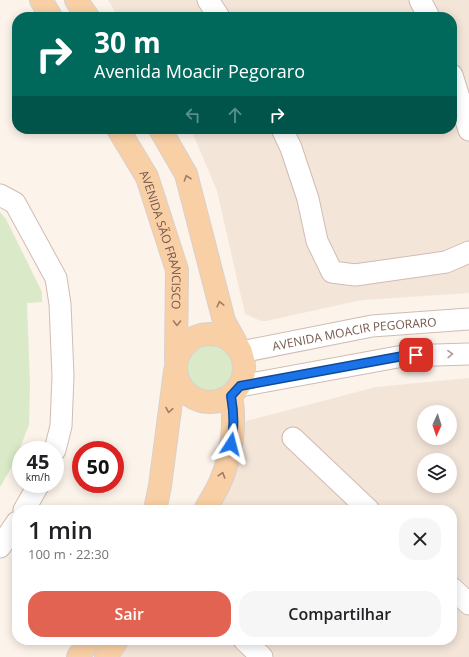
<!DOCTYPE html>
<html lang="pt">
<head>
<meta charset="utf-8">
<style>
	:root { --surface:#fff; --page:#f6f6f6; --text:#202124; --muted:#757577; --accent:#e36353 }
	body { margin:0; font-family:"Open Sans",sans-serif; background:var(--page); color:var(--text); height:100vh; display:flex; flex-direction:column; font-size:15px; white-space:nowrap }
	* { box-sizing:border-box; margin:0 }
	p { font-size:13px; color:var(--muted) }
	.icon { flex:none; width:22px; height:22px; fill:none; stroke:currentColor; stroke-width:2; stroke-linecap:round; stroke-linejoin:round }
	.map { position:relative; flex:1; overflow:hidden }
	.side { position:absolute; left:12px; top:505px; width:445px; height:140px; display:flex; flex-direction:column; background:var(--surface); border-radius:16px; box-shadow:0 2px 10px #0003 }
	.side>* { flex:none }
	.hud { position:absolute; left:12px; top:12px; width:445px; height:122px; border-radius:16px; box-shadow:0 2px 10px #0003; background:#00695c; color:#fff; overflow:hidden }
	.needle { width:26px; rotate:183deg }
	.tools { position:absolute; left:417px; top:405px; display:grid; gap:8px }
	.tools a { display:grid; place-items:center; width:40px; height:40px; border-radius:50%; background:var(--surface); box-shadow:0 2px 10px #0003; font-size:20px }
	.speed { position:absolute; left:12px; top:441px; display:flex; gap:8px; font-size:20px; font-weight:700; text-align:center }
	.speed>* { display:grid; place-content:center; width:52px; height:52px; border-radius:50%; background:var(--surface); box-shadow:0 2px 10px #0003; line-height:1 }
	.speed small { font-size:10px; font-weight:400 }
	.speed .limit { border:6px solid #d22; background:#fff; color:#111 }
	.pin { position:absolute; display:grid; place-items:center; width:34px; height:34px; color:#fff; margin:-17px; border-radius:8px; box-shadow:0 2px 6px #0006 }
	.me { position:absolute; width:44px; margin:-22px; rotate:9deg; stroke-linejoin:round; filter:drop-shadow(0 0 3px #0008) }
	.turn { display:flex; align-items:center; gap:14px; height:84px; padding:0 16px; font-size:18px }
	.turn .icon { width:52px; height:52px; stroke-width:2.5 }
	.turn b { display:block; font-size:28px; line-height:34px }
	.lanes { display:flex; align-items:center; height:38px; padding:0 16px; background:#0003; justify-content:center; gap:20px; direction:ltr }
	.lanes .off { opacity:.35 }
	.round { display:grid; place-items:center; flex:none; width:42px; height:42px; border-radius:16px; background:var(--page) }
	.headline { display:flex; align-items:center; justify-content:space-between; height:68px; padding:0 16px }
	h1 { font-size:24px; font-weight:600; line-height:30px }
	.action { display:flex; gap:8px; margin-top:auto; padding:8px 16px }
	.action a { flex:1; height:46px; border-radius:16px; background:var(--accent); color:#fff; font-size:16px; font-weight:600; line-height:46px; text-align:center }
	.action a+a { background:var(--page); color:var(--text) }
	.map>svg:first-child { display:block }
</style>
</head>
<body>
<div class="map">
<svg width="469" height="657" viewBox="0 0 469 657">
	<rect width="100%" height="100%" fill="#fcf3ea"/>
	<path fill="#f4e5d9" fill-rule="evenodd" d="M 108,0 L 469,0 L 469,293 L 362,300 L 266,321 L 261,321 L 245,314 L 217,191 L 191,129 L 452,129 L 452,17 L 118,17 Z
		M 469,378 L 469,657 L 112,657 L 123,640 L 452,640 L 452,510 L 209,510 L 228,481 L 246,421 L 376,387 ZM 424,412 L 450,412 L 450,438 L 424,438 ZM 424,460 L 450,460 L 450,486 L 424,486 Z"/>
	<path fill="#daeac8" d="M 0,212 L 6,219 L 42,292 L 42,302 L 27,303 L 30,385 L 29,425 L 14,463 L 0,487 Z
		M 204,341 C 259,344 235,407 199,394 C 193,391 186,387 184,380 C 181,374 181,366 180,359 C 186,349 193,345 204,341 Z"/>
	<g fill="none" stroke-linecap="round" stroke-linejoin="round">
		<g stroke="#d1bcb2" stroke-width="23">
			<g id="minor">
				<path d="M 208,0 L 219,17"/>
				<path d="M 420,0 L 429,17"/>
				<path d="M 452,75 L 469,130"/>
				<path d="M 282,129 L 291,148 L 308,199 L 317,241 L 332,272 L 355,275 L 446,262 L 469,252"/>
				<path d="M 0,195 L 15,203 L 56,278 L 60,304 L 63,376 L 61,426 L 55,450"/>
				<path id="s1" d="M 241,352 L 372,326 L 469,319"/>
				<path d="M 240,386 L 403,356 L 469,354"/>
				<path d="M 293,438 L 369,510"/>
				<path d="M 24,510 L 39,484"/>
				<path d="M 0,547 L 17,522"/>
				<path d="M 452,588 L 469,604"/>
				<path d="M 244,640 L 262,657"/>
			</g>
		</g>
		<g stroke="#d9d0cd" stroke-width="24">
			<g id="major">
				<path d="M 41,0 L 51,17"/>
				<path d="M 76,0 L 88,17"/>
				<path id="s2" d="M 118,129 L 147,177 L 177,270 L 176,359"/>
				<path d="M 160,129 L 186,174 L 224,321 L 241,352"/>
				<circle cx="210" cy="368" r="34"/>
				<path d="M 155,510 L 160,486 L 175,371"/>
				<path d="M 205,510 C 210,500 217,491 221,480 C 232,454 236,423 231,396"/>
				<path d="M 78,657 L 90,640"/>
				<path d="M 106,657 L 117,640"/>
			</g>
		</g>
		<use href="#minor" stroke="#fff" stroke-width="21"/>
		<use href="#major" stroke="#f9d0a5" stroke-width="22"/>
	</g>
	<defs><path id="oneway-chevron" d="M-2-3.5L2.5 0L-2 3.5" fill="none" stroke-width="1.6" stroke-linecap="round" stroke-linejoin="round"/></defs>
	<g stroke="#9e7c67">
		<use href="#oneway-chevron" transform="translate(187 178) rotate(-109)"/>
		<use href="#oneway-chevron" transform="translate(220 304) rotate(-104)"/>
		<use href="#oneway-chevron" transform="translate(177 323) rotate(91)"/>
		<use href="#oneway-chevron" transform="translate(169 410) rotate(99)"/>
		<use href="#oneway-chevron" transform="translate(222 475) rotate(-73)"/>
	</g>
	<use stroke="#ad9b94" href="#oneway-chevron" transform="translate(450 354) rotate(-2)"/>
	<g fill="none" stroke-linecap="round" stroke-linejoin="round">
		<g stroke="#114b97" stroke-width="10">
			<path id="route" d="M 231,444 C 235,427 234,413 231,396 L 240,386 L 403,356 L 416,355"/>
		</g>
		<use href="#route" stroke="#1a73e8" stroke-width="7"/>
	</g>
	<g text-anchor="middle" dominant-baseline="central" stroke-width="3" stroke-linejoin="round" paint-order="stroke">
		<g font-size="12" fill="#77584d" stroke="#fff8f1">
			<text stroke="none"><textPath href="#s2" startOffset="121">AVENIDA SÃO FRANCISCO</textPath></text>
			<text stroke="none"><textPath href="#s1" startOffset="115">AVENIDA MOACIR PEGORARO</textPath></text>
		</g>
	</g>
</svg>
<div class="tools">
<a><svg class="needle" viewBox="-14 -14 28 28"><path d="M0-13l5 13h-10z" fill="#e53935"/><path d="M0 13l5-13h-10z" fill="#757577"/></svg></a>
<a><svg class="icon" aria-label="layers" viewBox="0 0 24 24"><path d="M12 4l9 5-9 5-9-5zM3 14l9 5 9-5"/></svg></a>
</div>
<div class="speed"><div>45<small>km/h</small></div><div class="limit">50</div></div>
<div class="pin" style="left:416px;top:355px;background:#d93025"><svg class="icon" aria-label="arrive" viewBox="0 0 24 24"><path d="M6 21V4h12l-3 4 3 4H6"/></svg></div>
<svg class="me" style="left:231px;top:444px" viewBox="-20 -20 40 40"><path d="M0-17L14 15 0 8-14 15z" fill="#1a73e8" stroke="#fff" stroke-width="4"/></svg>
<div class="hud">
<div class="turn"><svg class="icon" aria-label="right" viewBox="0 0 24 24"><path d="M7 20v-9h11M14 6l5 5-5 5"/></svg><div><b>30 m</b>Avenida Moacir Pegoraro</div></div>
<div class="lanes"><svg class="icon off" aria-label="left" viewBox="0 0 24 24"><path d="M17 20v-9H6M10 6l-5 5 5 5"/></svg><svg class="icon off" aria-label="ahead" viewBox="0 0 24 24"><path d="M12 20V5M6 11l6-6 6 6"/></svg><svg class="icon" aria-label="right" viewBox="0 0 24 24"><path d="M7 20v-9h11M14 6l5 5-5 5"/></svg></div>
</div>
<section class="side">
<div class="headline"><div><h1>1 min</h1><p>100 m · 22:30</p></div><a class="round"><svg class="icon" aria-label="close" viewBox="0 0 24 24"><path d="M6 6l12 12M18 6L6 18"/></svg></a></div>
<div class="action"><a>Sair</a><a>Compartilhar</a></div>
</section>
</div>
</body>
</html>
